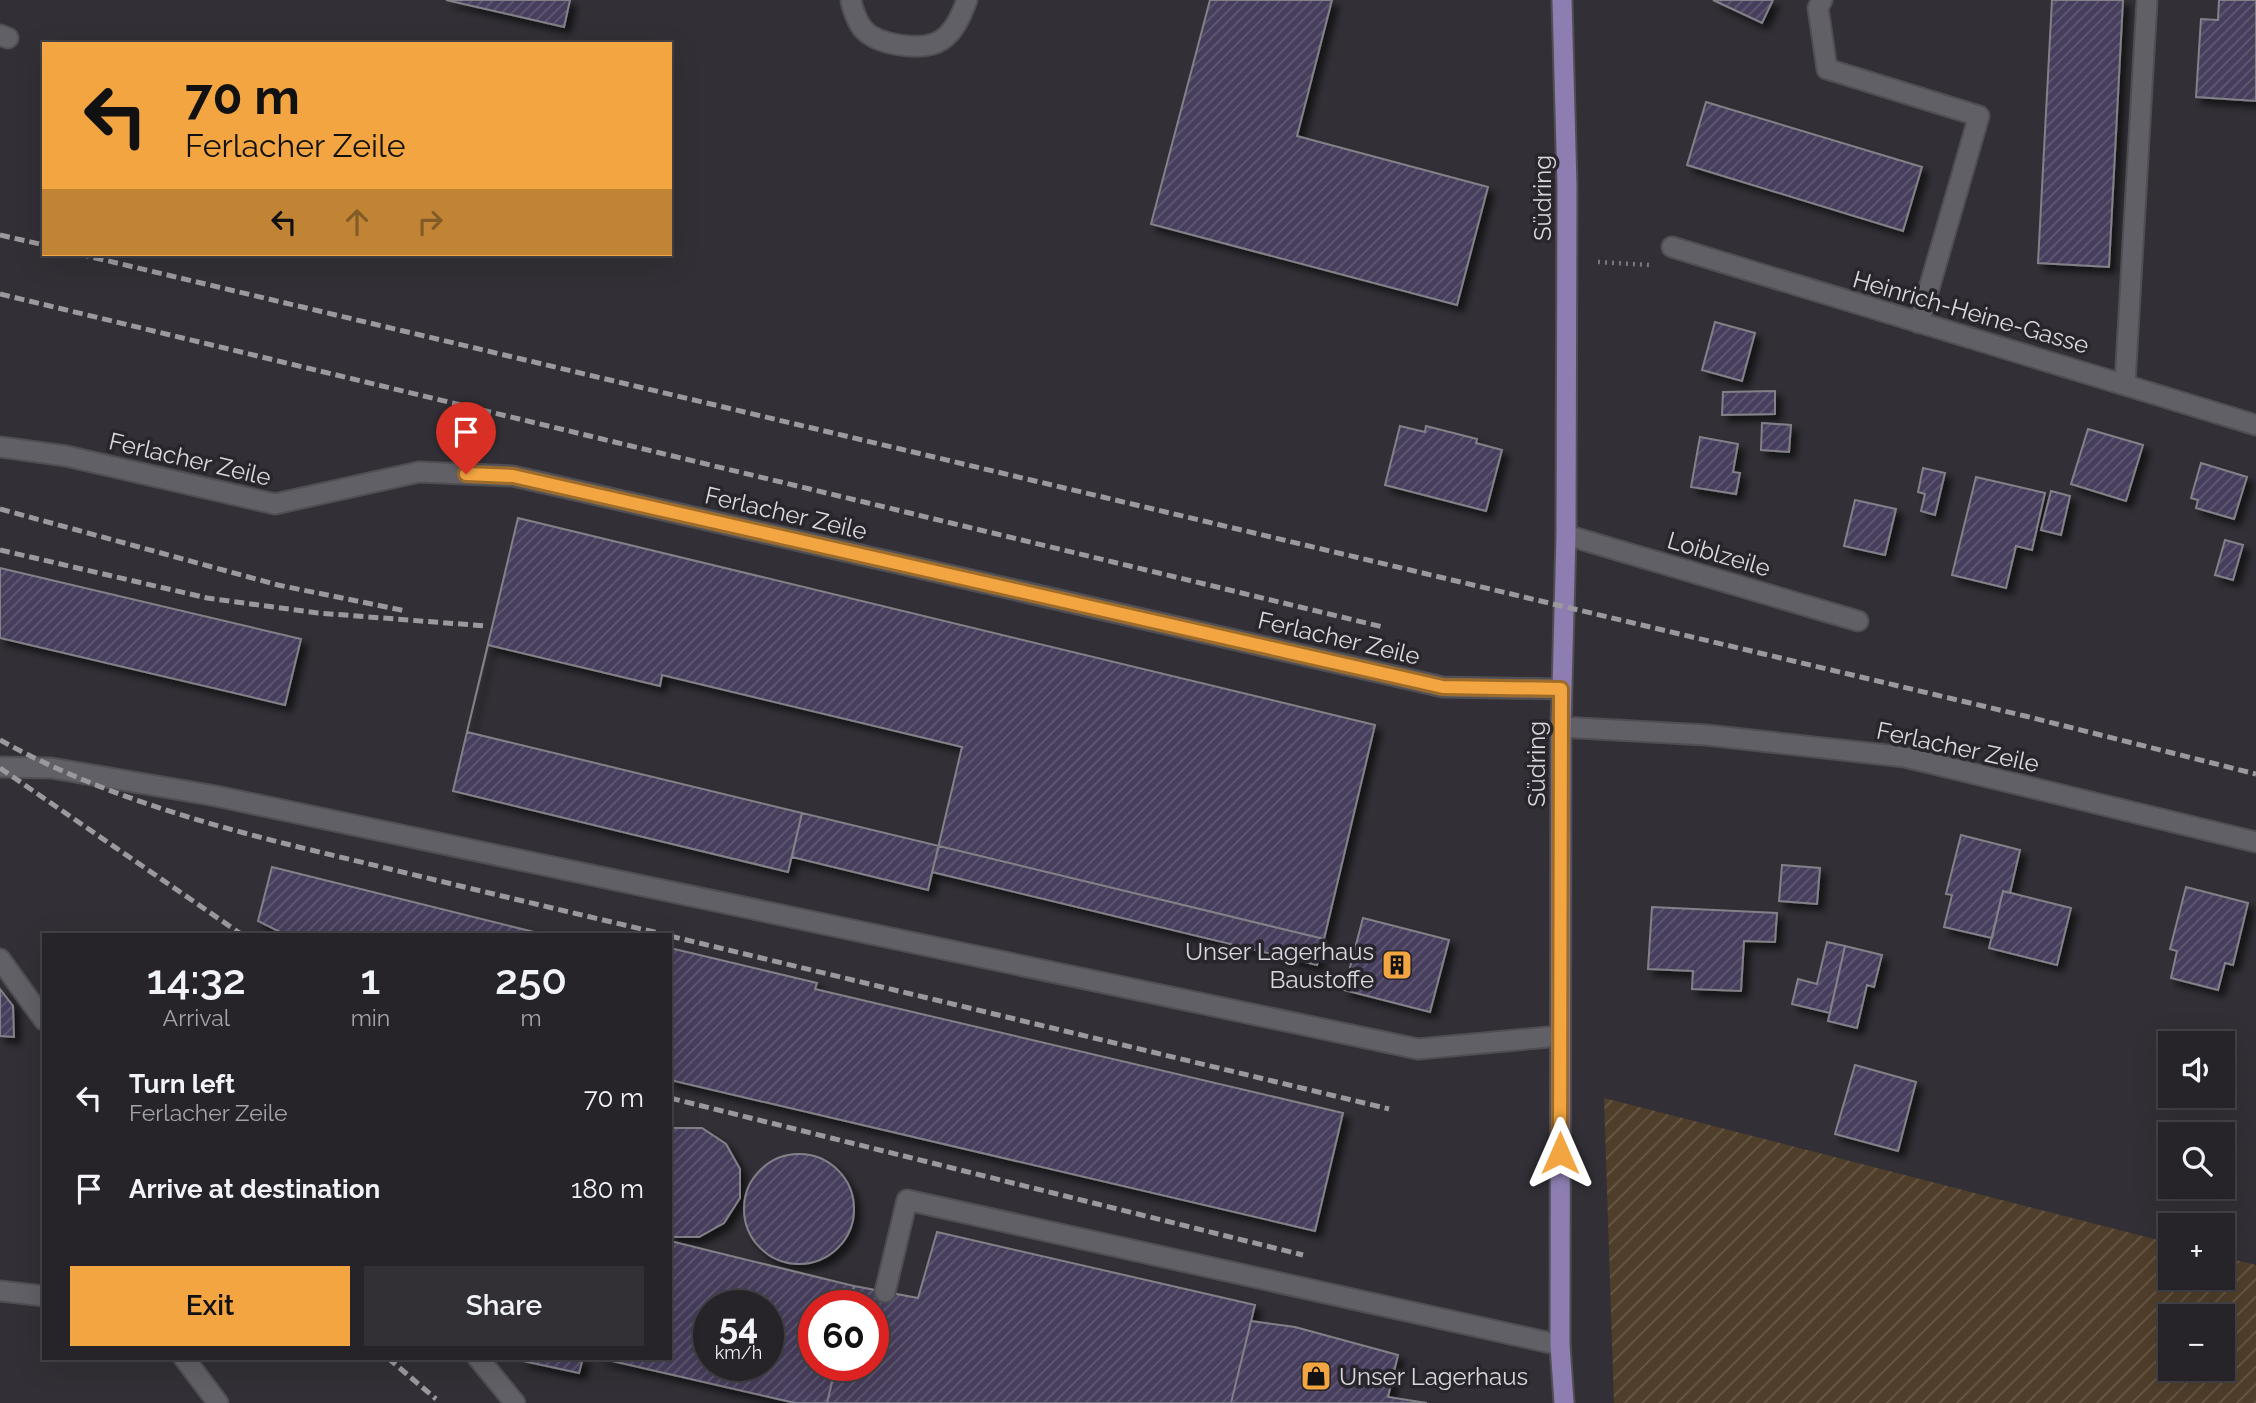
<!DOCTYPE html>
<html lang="en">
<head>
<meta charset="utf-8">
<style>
	:root { --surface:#262428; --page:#323034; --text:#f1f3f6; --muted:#a4a4a8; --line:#424145; --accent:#f2a541 }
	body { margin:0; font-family:Raleway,sans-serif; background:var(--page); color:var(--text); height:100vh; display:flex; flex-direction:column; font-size:26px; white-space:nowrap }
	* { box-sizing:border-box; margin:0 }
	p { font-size:23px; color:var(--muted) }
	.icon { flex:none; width:38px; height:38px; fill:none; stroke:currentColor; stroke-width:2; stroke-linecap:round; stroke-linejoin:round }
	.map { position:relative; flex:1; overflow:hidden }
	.details { position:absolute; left:42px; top:933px; width:630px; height:427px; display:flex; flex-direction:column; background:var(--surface); border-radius:0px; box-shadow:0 7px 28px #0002,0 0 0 2px var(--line) }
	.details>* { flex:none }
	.hud { position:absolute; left:42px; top:42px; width:630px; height:214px; border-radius:0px; box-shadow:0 7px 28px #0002,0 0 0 2px var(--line); background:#f2a541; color:#111; overflow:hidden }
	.fabs { position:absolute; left:2158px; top:1031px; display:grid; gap:14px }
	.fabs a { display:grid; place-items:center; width:77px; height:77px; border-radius:0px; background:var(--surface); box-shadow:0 7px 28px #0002,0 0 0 2px var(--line); font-size:35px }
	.speed { position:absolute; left:693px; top:1290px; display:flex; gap:14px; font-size:35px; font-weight:700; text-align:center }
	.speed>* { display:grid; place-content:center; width:91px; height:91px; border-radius:50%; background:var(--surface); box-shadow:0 7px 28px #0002,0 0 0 2px var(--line); line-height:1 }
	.speed small { font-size:18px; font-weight:400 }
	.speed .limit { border:10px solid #d22; background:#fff; color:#111 }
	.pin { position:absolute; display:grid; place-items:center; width:60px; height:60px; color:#fff; margin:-72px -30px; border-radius:50% 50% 50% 0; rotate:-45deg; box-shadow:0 0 7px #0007 }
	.pin .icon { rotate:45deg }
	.me { position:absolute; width:77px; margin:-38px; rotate:0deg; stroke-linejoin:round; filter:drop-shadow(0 0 5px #0008) }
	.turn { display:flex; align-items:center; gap:24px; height:147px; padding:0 28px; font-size:32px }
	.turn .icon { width:91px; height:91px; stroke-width:2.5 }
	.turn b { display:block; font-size:49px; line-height:60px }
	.lanes { display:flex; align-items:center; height:66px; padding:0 28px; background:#0003; justify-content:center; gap:35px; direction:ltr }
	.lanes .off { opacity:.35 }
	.eta { display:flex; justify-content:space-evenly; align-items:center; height:119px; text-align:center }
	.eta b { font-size:42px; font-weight:600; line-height:49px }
	.cta { display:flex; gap:14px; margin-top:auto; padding:14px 28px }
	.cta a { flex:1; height:80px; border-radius:0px; background:var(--accent); color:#111; font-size:28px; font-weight:600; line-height:80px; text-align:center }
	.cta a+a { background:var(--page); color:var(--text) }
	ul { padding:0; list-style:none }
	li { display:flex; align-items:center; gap:21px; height:91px; padding:0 28px }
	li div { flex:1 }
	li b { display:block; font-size:26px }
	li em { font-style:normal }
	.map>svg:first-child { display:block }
</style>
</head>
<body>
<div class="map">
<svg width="2256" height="1403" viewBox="0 0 2256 1403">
	<defs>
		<pattern id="garden-furrows" width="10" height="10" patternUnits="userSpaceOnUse" patternTransform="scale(1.75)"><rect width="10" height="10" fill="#4f3e2a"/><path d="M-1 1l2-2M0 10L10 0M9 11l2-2" fill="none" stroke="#685948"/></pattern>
		<pattern id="building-hatch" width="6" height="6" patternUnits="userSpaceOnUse" patternTransform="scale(1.75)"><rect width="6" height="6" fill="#473e5c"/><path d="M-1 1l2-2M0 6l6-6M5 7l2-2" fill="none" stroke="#615973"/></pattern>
		<filter id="shadow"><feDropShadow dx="6" dy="6" stdDeviation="3.5" flood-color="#0009"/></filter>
	</defs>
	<rect width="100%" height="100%" fill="#323036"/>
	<path fill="url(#garden-furrows)" fill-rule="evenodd" d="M 1604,1098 L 2170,1243 L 2170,1278 L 2222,1278 L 2223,1257 L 2256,1265 L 2256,1403 L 1614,1403 ZM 2222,1316 L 2222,1368 L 2170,1368 L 2170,1316 Z"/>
	<path fill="url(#building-hatch)" stroke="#838188" stroke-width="2" fill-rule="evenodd" filter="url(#shadow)" d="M 446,0 L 570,0 L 564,27 Z
		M 1210,0 L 1332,0 L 1297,136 L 1488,187 L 1457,305 L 1151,224 Z
		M 1713,0 L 1773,0 L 1762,23 Z
		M 2052,0 L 2123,0 L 2109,267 L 2038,263 Z
		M 2219,0 L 2256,0 L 2256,101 L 2196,97 L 2201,19 L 2218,20 Z
		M 1706,102 L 1922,167 L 1903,231 L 1687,165 Z
		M 1715,322 L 1755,333 L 1742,381 L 1702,370 Z
		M 1775,391 L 1775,414 L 1722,415 L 1723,392 Z
		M 1762,423 L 1791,425 L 1789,452 L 1761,450 Z
		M 1400,426 L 1425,432 L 1426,426 L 1477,439 L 1476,443 L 1502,450 L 1486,511 L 1385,485 Z
		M 2088,429 L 2143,445 L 2126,501 L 2071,484 Z
		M 1700,437 L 1738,444 L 1733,472 L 1740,473 L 1736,494 L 1691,487 Z
		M 2201,463 L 2247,477 L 2234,519 L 2196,508 L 2198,500 L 2191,498 Z
		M 1923,468 L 1945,473 L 1935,515 L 1921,511 L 1925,494 L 1918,492 Z
		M 1976,477 L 2045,493 L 2032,550 L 2016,546 L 2006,588 L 1952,575 Z
		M 2051,491 L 2070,496 L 2061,535 L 2041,530 Z
		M 1855,500 L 1896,509 L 1885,555 L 1844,546 Z
		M 518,518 L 1375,725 L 1324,939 L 467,732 Z
		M 2225,540 L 2243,545 L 2233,580 L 2215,575 Z
		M 0,568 L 301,639 L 285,705 L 0,638 Z
		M 488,645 L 660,686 L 662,675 L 962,747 L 928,890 L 792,857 L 802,813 L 467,732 Z
		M 467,732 L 802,813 L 788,872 L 453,791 Z
		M 1961,835 L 2020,850 L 2010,893 L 2003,891 L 1992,938 L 1944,927 L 1952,895 L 1946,894 Z
		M 939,846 L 1324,939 L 1317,965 L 932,872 Z
		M 1782,865 L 1820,868 L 1817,904 L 1779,901 Z
		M 272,867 L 542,934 L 284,934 L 258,921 Z
		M 2186,887 L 2248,903 L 2233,965 L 2225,963 L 2218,990 L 2171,978 L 2177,951 L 2170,949 Z
		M 2003,891 L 2071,908 L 2057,965 L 1989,948 Z
		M 1652,907 L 1777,913 L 1775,942 L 1744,941 L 1741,991 L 1692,989 L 1693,971 L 1648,969 Z
		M 1363,918 L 1449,940 L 1430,1012 L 1344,990 Z
		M 1827,942 L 1845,946 L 1830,1013 L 1792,1004 L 1798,979 L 1817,984 Z
		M 1845,946 L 1882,955 L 1874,987 L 1867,985 L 1857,1028 L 1828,1021 Z
		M 670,948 L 817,983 L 815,989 L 1343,1113 L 1315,1231 L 670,1080 Z
		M 0,989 L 13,1006 L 14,1037 L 0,1036 Z
		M 1855,1065 L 1916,1082 L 1898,1151 L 1835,1134 Z
		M 673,1128 L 702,1128 L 726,1144 L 740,1169 L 740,1198 L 724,1223 L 699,1237 L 670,1237 Z
		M744 1209a55 55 0 1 1 110 0a55 55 0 1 1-110 0Z
		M 937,1232 L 1255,1305 L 1231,1403 L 827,1403 L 836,1365 L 873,1365 L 873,1306 L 850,1306 L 854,1286 L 918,1298 Z
		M 670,1241 L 854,1286 L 850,1306 L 814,1306 L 814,1365 L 836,1365 L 827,1403 L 795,1403 L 599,1358 L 670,1358 ZM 709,1306 L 768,1306 L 768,1365 L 709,1365 Z
		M 1251,1321 L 1295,1327 L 1398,1355 L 1388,1397 L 1427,1403 L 1231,1403 Z
		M 524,1358 L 583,1358 L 579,1373 L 523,1361 Z"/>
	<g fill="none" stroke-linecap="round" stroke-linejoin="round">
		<g stroke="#4f4e52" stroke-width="23">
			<path id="service" d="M 851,0 C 852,8 858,24 864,30 C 878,45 917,50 936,43 C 953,36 961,16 967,0
				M 1822,0 L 1818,8 L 1827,69 L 1979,116 L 1919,323
				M 2125,383 L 2147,0
				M 0,447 L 66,456 L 275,504 L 419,472 L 513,476 L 1443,687 L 1561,689
				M 1566,535 L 1858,621
				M 0,767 L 51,768 L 216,796 L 1418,1049 L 1560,1036
				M 0,959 L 44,1020
				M 0,1291 L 44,1296
				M 885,1292 L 907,1200 L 1560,1345
				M 184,1358 L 218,1403
				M 478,1358 L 515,1403"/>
		</g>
		<g stroke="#4f4e52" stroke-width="23">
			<path id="minor" d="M 0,35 L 8,38
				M 1672,247 L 2256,425
				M 1561,727 L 1706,735 L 1905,757 L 2256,842"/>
		</g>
		<g stroke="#4f4e52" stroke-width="23">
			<path id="primary" d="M 1562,0 L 1567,186 L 1566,535 L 1561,727 L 1560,1345 L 1564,1403"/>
		</g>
		<path stroke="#7a787d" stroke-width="4.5" stroke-dasharray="2 5" stroke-linecap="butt" d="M 1598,262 L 1649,265"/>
		<use href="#service" stroke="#616066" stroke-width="19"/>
		<use href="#minor" stroke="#616066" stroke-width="19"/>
		<use href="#primary" stroke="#8d7db0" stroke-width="19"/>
		<path stroke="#9b999e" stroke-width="5" stroke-dasharray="10 5" stroke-linecap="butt" d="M 0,235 L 44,245
			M 79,254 L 2025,716 L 2256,774
			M 0,294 L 1383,627
			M 0,509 L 278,585 L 406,611
			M 0,550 L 207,598 L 318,613 L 486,626
			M 0,740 C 114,803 239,833 365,863 C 464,887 564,911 663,934
			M 0,768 L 241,934
			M 670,936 L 1389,1109
			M 670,1098 L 1303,1255
			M 388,1358 L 436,1399"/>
	</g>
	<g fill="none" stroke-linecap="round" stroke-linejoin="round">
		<g stroke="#9d6b2a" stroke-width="18">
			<path id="route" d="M 466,474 L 513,476 L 1443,687 L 1561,689 L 1560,1153"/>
		</g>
		<use href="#route" stroke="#f2a541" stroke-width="12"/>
	</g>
	<defs>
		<g id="building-square" transform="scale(1.575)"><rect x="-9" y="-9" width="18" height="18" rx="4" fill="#f2a541" stroke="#28262c"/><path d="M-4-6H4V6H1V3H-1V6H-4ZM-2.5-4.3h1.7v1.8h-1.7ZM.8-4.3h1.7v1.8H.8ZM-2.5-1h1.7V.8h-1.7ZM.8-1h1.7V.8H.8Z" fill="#111"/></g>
		<g id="shop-square" transform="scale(1.575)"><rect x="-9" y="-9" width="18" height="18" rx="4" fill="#f2a541" stroke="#28262c"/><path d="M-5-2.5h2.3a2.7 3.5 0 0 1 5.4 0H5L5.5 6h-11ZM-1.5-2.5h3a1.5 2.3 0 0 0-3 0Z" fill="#111"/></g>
	</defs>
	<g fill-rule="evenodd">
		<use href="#building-square" x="1397" y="965"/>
		<use href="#shop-square" x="1316" y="1376"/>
	</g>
	<g text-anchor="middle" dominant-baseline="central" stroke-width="7" stroke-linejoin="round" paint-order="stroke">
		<g font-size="24" fill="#d9d8dc" stroke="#28262c">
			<text transform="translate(1542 198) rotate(-90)">Südring</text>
			<text transform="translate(1971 312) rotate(16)">Heinrich-Heine-Gasse</text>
			<text transform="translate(190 459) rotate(13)">Ferlacher Zeile</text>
			<text transform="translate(786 513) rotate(13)">Ferlacher Zeile</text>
			<text transform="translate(1719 554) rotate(16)">Loiblzeile</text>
			<text transform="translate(1339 638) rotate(13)">Ferlacher Zeile</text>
			<text transform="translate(1958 747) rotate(12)">Ferlacher Zeile</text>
			<text transform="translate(1536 764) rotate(-90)">Südring</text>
		</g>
		<g font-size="24" fill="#d9d8dc" stroke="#28262c" text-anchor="end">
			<text x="1374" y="951">Unser Lagerhaus<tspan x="1374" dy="28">Baustoffe</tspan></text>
			<text x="1339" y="1376" text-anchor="start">Unser Lagerhaus</text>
		</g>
	</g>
</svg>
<div class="fabs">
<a><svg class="icon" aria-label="sound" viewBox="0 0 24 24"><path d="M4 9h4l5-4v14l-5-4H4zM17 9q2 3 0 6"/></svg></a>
<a><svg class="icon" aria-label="search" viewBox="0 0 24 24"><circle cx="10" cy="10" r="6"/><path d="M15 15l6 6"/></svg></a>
<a>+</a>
<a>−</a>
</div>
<div class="speed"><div>54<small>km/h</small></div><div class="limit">60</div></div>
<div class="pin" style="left:466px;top:474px;background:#d93025"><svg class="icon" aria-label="arrive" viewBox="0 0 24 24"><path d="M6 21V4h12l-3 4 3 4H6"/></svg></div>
<svg class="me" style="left:1560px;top:1153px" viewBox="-20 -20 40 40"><path d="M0-17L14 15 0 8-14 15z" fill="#f2a541" stroke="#fff" stroke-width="4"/></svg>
<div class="hud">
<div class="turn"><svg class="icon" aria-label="left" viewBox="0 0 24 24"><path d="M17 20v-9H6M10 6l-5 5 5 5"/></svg><div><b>70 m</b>Ferlacher Zeile</div></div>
<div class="lanes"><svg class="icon" aria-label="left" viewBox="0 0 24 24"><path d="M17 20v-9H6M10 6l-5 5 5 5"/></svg><svg class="icon off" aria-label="ahead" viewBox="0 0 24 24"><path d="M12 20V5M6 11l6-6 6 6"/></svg><svg class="icon off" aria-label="right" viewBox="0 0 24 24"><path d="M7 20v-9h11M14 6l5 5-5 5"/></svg></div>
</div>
<section class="details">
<div class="eta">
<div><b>14:32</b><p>Arrival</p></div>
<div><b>1</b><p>min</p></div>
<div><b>250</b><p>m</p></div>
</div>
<ul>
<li><svg class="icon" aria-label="left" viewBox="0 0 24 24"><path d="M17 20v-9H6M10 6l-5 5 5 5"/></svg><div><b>Turn left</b><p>Ferlacher Zeile</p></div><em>70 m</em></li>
<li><svg class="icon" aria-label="arrive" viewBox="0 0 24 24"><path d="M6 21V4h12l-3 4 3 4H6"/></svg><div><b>Arrive at destination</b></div><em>180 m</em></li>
</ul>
<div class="cta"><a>Exit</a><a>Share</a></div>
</section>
</div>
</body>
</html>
